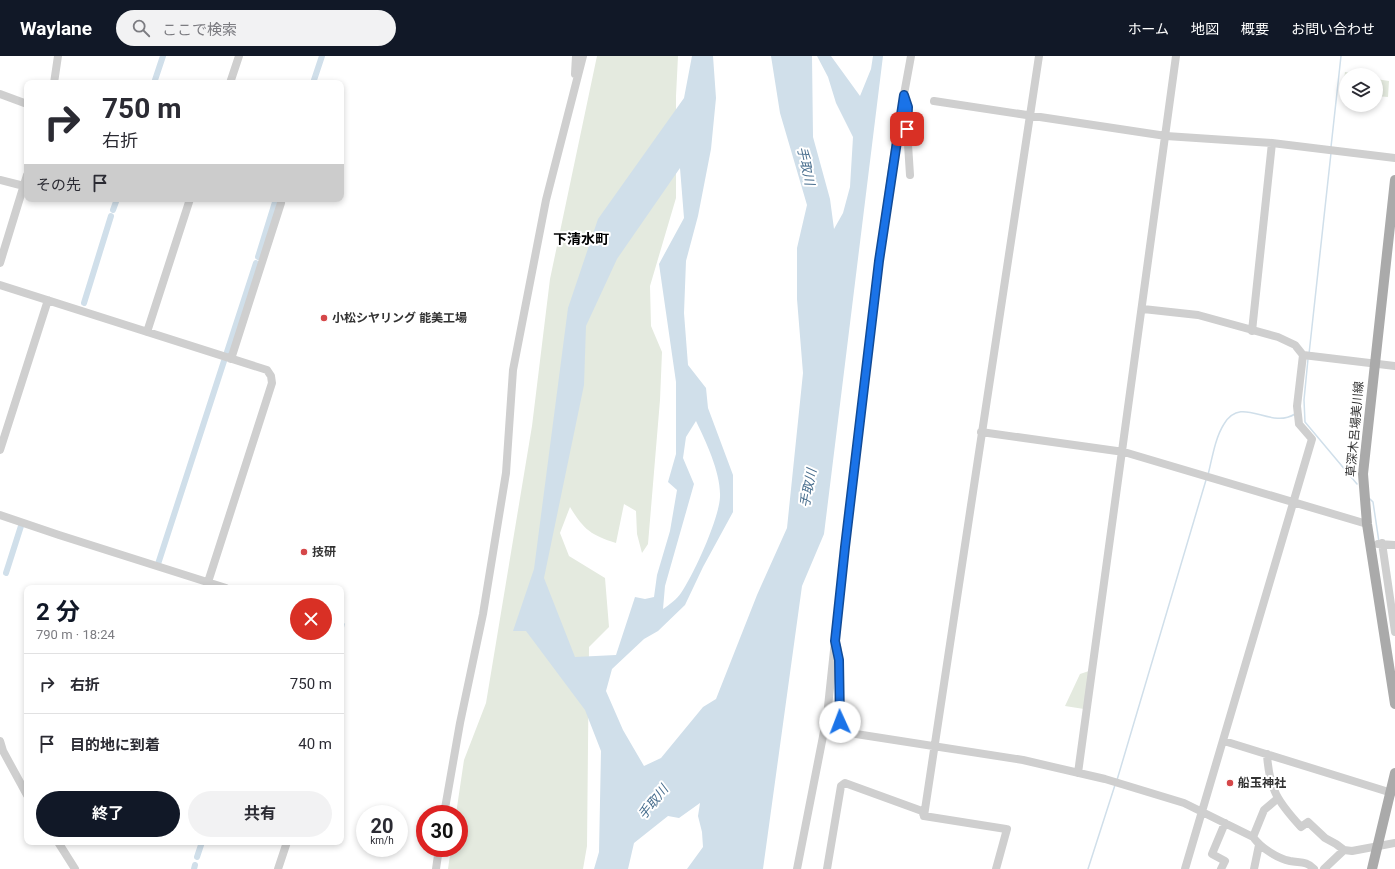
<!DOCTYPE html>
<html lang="ja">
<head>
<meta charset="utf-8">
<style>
	:root { --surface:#fff; --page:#f2f2f3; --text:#2b2b33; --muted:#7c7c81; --line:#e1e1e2; --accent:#111827 }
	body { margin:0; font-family:Roboto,"Noto Sans JP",sans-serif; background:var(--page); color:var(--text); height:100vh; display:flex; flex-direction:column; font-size:15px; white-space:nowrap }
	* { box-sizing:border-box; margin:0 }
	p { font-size:13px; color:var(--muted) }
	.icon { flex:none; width:22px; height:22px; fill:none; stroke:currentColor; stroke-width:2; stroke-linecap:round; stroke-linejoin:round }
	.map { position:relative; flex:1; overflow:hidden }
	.drawer { position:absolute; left:24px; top:529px; width:320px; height:260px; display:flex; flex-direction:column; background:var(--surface); border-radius:8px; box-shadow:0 2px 6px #0003 }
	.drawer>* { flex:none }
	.guide { position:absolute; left:24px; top:24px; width:320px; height:122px; border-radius:8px; box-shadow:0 2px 6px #0003; background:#fff; color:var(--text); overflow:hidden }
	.tools { position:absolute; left:1339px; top:12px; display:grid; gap:8px }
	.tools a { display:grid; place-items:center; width:44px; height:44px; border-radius:50%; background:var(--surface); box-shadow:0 2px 6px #0003; font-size:20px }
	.speed { position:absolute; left:356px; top:749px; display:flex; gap:8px; font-size:20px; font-weight:700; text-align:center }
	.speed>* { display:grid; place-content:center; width:52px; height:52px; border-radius:50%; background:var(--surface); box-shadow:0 2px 6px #0003; line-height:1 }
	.speed small { font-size:10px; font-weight:400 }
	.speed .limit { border:6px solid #d22; background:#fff; color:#111 }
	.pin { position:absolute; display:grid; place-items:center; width:34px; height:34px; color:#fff; margin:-17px; border-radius:8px; box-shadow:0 2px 6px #0006 }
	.me { position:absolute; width:44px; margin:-22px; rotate:358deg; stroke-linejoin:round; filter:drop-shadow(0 0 3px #0008) }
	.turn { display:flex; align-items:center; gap:14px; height:84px; padding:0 12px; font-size:18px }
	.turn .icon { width:52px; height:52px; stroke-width:2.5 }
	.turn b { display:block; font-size:28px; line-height:34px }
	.then { display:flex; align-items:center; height:38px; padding:0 12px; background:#0003; gap:8px; font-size:15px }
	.round { display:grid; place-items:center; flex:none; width:42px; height:42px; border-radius:21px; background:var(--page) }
	.head { display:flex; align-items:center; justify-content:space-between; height:68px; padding:0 12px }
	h1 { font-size:24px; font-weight:700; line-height:30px; color:var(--accent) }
	.button { display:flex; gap:8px; margin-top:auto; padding:8px 12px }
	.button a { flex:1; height:46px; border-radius:24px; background:var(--accent); color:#fff; font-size:16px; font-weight:700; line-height:46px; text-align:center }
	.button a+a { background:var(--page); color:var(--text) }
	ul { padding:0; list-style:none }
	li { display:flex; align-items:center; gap:12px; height:60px; padding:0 12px; border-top:1px solid var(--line) }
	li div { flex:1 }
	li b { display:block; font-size:15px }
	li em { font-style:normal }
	header { display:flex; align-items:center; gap:24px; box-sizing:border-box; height:56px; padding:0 20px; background:var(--accent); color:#fff }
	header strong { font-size:19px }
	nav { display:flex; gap:22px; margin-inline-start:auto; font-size:14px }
	.search { width:280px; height:36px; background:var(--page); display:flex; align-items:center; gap:10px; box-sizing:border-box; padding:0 14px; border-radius:22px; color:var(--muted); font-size:15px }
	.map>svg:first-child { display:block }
</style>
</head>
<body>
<header>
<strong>Waylane</strong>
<div class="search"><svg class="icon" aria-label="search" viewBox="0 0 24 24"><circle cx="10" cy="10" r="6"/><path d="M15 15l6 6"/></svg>ここで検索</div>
<nav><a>ホーム</a><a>地図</a><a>概要</a><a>お問い合わせ</a></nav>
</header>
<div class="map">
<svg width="1395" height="813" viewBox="0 0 1395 813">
	<rect width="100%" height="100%" fill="#fff"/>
	<path fill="#e4eadf" d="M 597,0 L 678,0 L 676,40 L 676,142 L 650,230 L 651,270 L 662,296 L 660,344 L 648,488 L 642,497 L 637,478 L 636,455 L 624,448 L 616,487 C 591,479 584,474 570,451 L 560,477 L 569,500 L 605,522 L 609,571 L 589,591 L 587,790 L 583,813 L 448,813 L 451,792 L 459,792 L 459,758 L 456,758 L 464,704 L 486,647 L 532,370 L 550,223 Z
		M 1345,16 L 1367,19 L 1346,19 L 1346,37 L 1342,37 Z
		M 1376,23 L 1389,25 L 1388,41 L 1376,40 Z
		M 1089,615 L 1084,653 L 1065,650 L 1080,618 Z"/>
	<path fill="#d0dfea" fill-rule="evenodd" d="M 692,0 L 713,0 L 716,42 L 711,93 L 698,160 L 686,205 L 684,257 L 688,309 L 706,332 L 708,352 L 733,419 L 733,456 L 703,511 L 685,549 L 658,575 L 644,583 L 612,613 L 606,635 L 623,674 L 644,710 L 661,702 L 703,651 L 716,643 L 757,539 L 787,472 L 803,317 L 797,243 L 797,192 L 807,149 L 780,57 L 771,0 L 812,0 L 813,81 L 830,143 L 834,173 L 843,157 L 850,131 L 853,81 L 836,47 L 828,21 L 817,0 L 831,0 L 860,40 L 871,13 L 873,0 L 883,0 L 824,478 L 802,530 L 763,813 L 687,813 L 703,791 L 702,776 L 698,760 L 700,747 L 679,762 L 668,760 L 634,787 L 628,813 L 594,813 L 599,796 L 601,695 L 585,654 L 526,575 L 513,575 L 534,513 L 568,252 L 598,163 L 684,42 ZM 680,112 L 684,162 L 659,208 L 676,326 L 676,398 L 668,426 L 677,434 L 670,475 L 657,519 L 654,541 L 645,543 L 635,541 L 616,599 L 575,601 L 544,522 L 584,329 L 586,270 L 617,203 ZM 696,365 C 706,386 721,417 720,441 C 719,463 694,518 681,537 C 677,543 669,549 663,553 L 665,530 L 694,428 L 683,402 L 686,381 Z"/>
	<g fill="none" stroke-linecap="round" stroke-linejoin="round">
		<path stroke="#d0dfea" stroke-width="1.5" d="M 1331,91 L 1341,0
			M 1309,298 L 1331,97
			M 1308,303 L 1304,344 L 1305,366 L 1357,428
			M 1208,419 C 1212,403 1215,382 1224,368 C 1242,338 1269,374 1295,358
			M 1370,443 L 1373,446 L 1379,486
			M 341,567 L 344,568 L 341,583
			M 1117,724 L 1206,424
			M 1088,813 L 1115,729"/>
		<path stroke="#d0dfea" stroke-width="6" d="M 154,27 L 163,0
			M 313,27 L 322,0
			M 113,154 L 117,143
			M 258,201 L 276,143
			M 84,247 L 111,160
			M 227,296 L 256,207
			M 158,508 L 224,305
			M 6,517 L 21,470
			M 197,801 L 202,786
			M 194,813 L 195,809"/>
		<path stroke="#cfcfcf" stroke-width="8" d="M 575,18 L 576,0
			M 54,27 L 58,0
			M 230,27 L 239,0
			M 0,38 L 27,48
			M 904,40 L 908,51 L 907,73 L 910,119
			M 934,45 L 1166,80 L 1272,87 L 1395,102
			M 0,124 L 24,130
			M 0,207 L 27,119
			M 0,229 L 267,314 L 271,320 L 272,327 L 208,526
			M 1143,253 L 1198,259 L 1278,281 L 1295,289 L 1303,299 L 1297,350 L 1299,368 L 1312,383 L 1185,813
			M 1252,275 L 1272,87
			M 147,276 L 190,143
			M 1303,299 L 1395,310
			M 231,303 L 281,147
			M 981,376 L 1124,396 L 1367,468
			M 0,394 L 48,244
			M 0,459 L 59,479 L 226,532
			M 1382,487 L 1395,576
			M 1378,488 L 1395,489
			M 837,590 L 839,604 L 840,666 L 847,675 L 856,678 L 1023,704 L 1105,723 L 1184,747 L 1253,781 C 1261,792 1277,802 1290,805 C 1300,807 1307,805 1314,813
			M 0,685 L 3,695 L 27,739
			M 1224,685 L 1392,737
			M 1267,698 C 1269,733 1278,746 1301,771 L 1308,766 L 1325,782 L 1336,788 L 1344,794
			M 1078,717 L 1176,0
			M 444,758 L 460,667 L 483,558 L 506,417 L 513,314 L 546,144 L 583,0
			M 924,760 L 1039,0
			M 1253,781 L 1264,754 L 1277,743
			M 58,786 L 75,813
			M 278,813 L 287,786
			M 436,813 L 439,792
			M 797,813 L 827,660 L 845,491 L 879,205 L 898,71 L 911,0
			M 827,813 L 841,730 L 845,727 L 922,755 L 924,760 L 1006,773
			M 996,813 L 1007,773
			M 1221,813 L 1225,805 L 1212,798 L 1225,767
			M 1254,813 L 1259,789
			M 1324,813 L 1344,794 L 1352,795 L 1395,787"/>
		<path stroke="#aaa" stroke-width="10" d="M 1395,124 L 1363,418 L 1367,468 L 1395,648
			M 1372,813 L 1395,717"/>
	</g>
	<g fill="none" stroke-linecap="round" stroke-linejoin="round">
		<g stroke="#114b97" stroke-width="10">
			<path id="route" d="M 840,666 L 839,604 L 835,585 L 845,491 L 879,205 L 904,39 L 908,51 L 907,73"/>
		</g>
		<use href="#route" stroke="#1a73e8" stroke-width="7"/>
	</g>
	<g fill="#d54749" stroke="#fff" stroke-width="1.5">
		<circle cx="324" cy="262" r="4"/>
		<circle cx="304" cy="496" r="4"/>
		<circle cx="1230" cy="727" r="4"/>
	</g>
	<g text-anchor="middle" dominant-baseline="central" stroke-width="4" stroke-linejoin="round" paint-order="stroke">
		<g font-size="12" font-weight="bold" fill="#323232" stroke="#fff" text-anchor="start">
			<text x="332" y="262">小松シヤリング 能美工場</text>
			<text x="312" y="496">技研</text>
			<text x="1238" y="727">船玉神社</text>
		</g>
		<g font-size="12" fill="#323232" stroke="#fff">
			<text transform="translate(1355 373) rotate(-85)">草深木呂場美川線</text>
		</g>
		<g font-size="13" font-style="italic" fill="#476d8d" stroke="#fff">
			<text transform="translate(806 110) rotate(78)">手取川</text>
			<text transform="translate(808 432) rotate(-79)">手取川</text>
			<text transform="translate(653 746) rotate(-51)">手取川</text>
		</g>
		<g font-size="14" font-weight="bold" fill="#000" stroke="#fff">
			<text x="581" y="183">下清水町</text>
		</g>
	</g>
</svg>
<div class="tools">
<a><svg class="icon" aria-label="layers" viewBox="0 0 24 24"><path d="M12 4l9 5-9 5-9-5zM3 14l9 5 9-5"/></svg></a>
</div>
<div class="speed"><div>20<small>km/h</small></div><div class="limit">30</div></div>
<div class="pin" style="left:907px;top:73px;background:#d93025"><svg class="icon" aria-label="arrive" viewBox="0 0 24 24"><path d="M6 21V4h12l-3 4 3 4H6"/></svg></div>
<svg class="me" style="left:840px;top:666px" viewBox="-20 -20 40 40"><circle r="19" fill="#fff"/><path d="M0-13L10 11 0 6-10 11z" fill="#1a73e8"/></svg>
<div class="guide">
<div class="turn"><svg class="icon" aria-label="right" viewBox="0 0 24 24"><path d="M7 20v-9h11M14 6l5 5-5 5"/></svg><div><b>750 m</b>右折</div></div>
<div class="then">その先<svg class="icon" aria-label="arrive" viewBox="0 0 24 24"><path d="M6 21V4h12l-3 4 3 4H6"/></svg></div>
</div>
<section class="drawer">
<div class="head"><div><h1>2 分</h1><p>790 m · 18:24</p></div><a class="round" style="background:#d93025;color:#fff"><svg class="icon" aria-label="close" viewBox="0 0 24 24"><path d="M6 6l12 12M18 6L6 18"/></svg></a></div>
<ul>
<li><svg class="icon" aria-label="right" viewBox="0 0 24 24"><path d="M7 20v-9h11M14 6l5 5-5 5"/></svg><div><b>右折</b></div><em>750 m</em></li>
<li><svg class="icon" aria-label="arrive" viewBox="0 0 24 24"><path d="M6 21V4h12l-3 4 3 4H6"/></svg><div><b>目的地に到着</b></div><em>40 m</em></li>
</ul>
<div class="button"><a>終了</a><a>共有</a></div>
</section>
</div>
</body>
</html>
